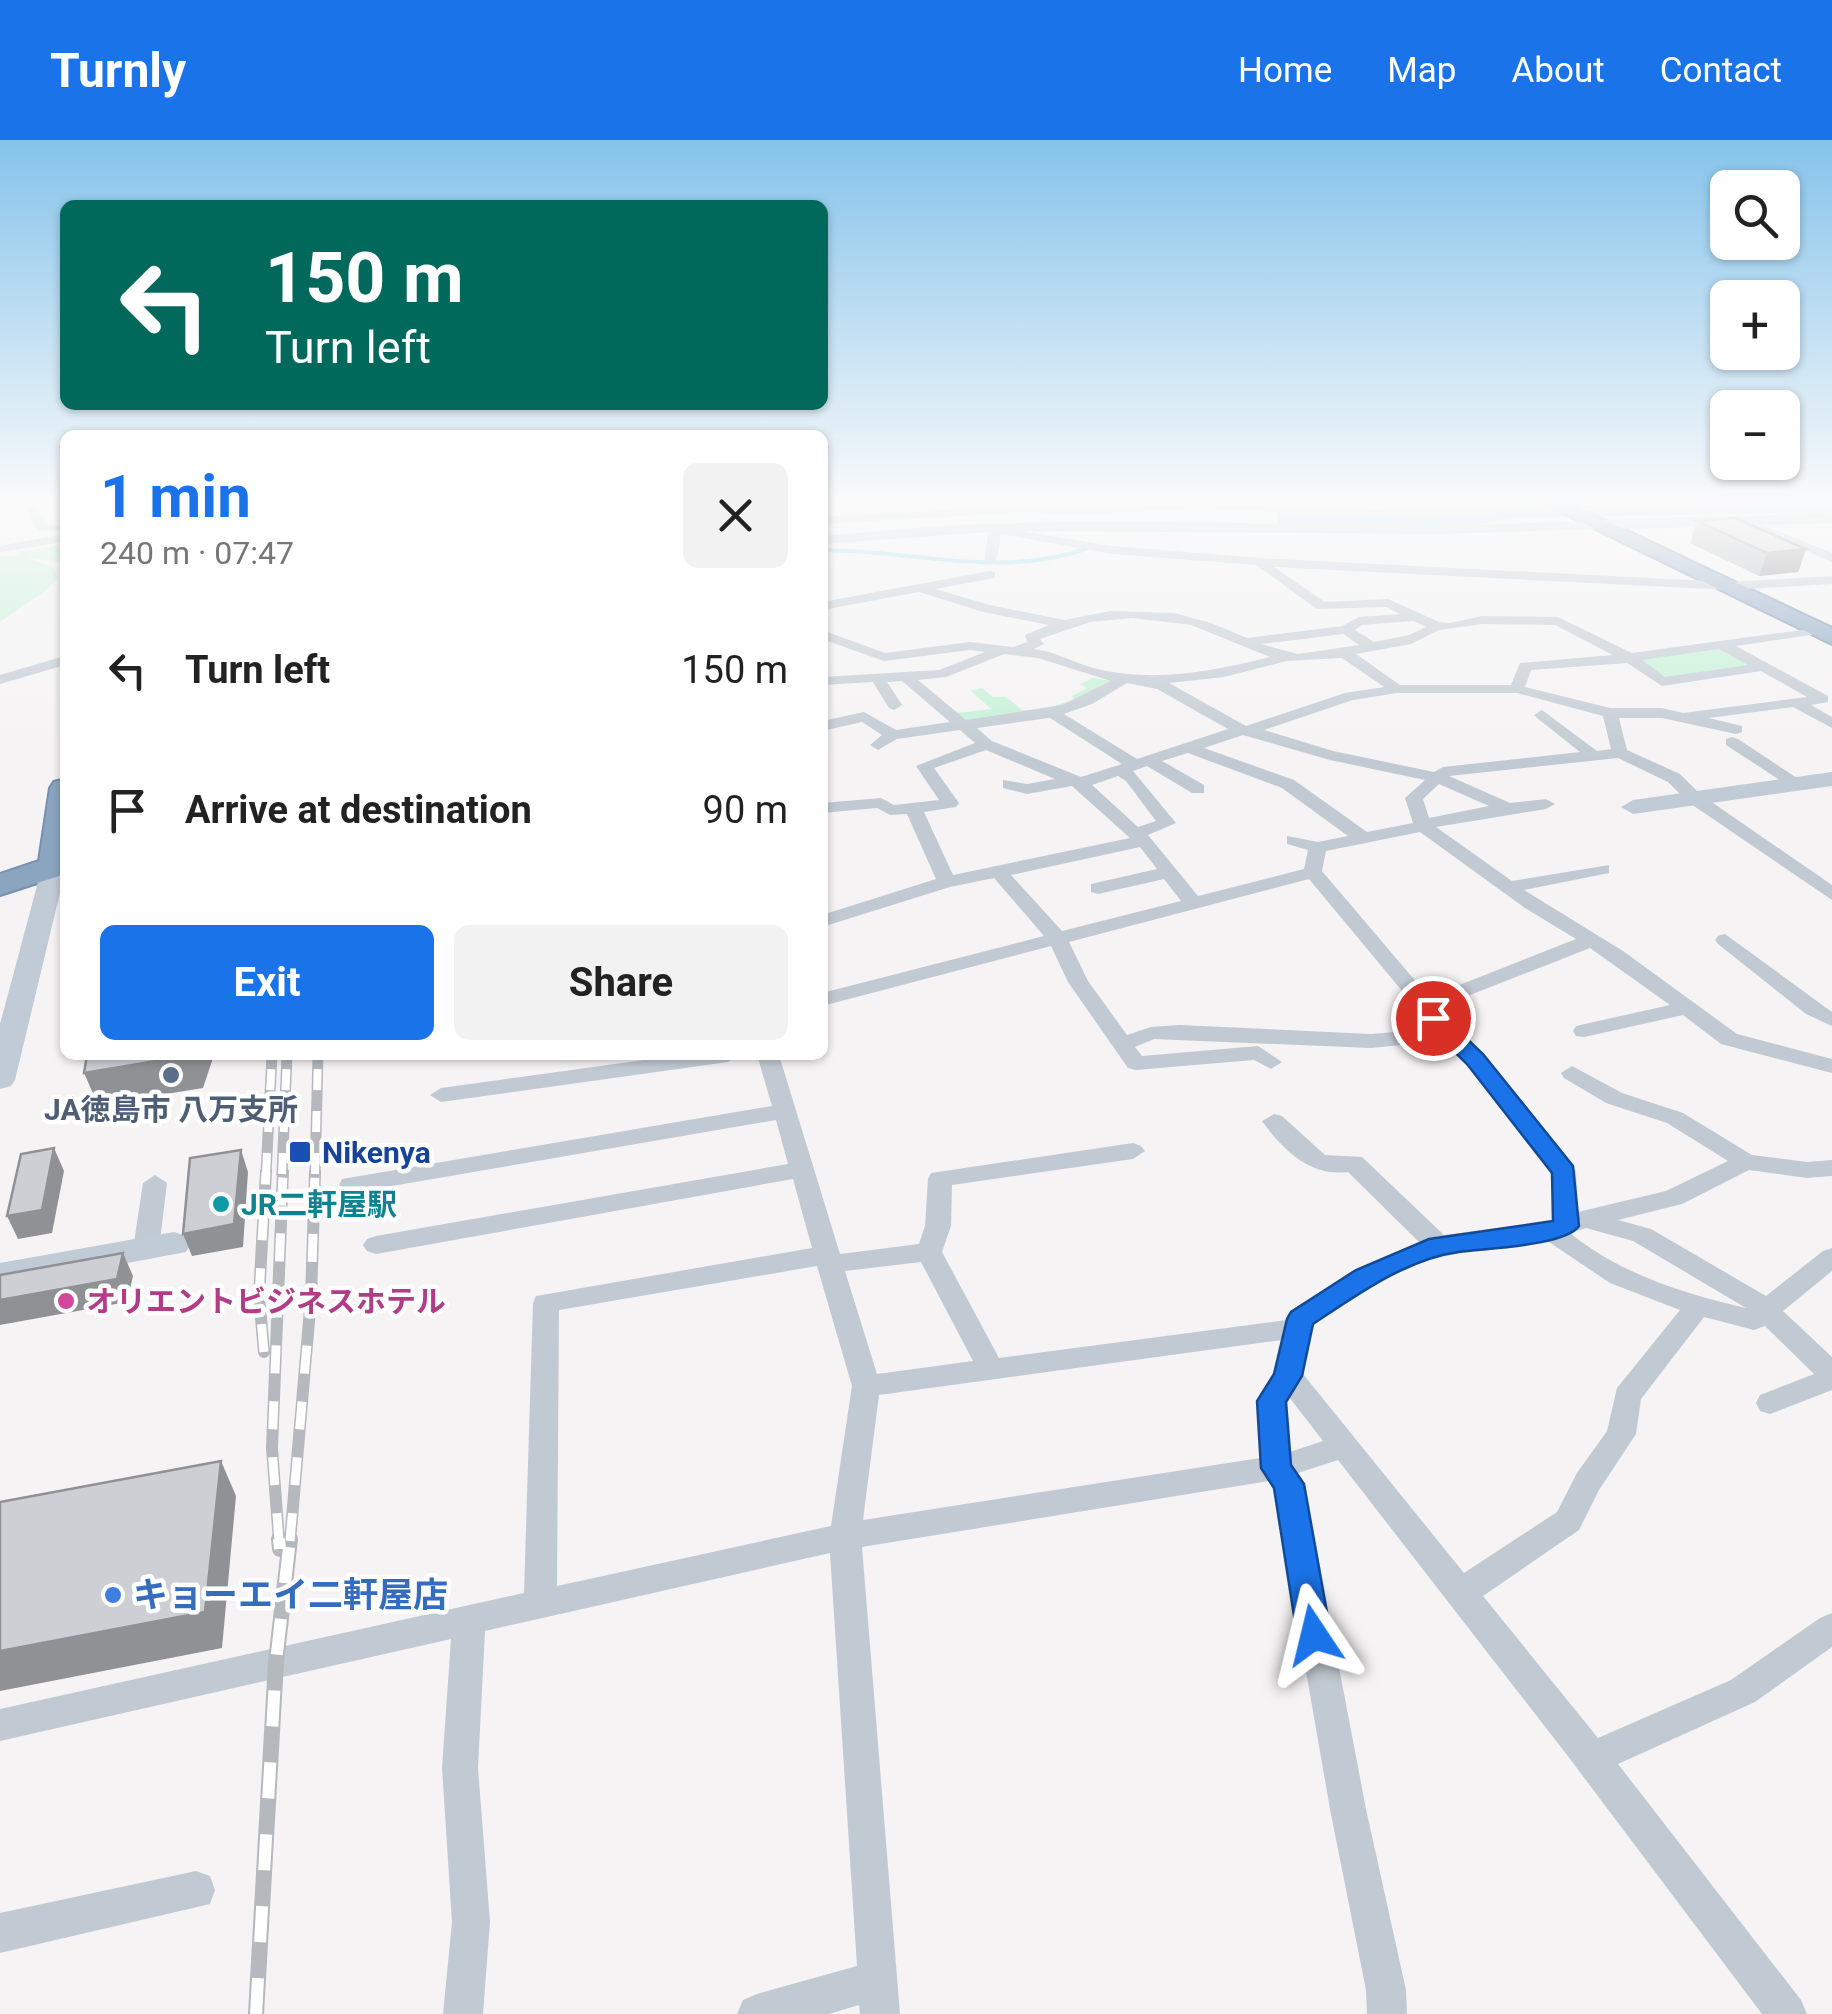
<!DOCTYPE html>
<html lang="en">
<head>
<meta charset="utf-8">
<style>
	:root { --surface:#fff; --page:#f2f2f2; --text:#222; --muted:#767676; --accent:#1a73e8 }
	body { margin:0; font-family:Roboto,"Noto Sans JP",sans-serif; background:var(--page); color:var(--text); height:100vh; display:flex; flex-direction:column; font-size:38px; white-space:nowrap }
	* { box-sizing:border-box; margin:0 }
	p { font-size:32px; color:var(--muted) }
	.icon { flex:none; width:55px; height:55px; fill:none; stroke:currentColor; stroke-width:2; stroke-linecap:round; stroke-linejoin:round }
	.map { position:relative; flex:1; overflow:hidden }
	.sheet { position:absolute; left:60px; top:290px; width:768px; height:630px; display:flex; flex-direction:column; background:var(--surface); border-radius:15px; box-shadow:0 2px 8px #0004 }
	.sheet>* { flex:none }
	.guide { position:absolute; left:60px; top:60px; width:768px; height:210px; border-radius:15px; box-shadow:0 2px 8px #0004; background:#00695c; color:#fff; overflow:hidden }
	.fabs { position:absolute; left:1710px; top:30px; display:grid; gap:20px }
	.fabs a { display:grid; place-items:center; width:90px; height:90px; border-radius:15px; background:var(--surface); box-shadow:0 2px 8px #0004; font-size:50px }
	.pin { position:absolute; display:grid; place-items:center; width:85px; height:85px; color:#fff; margin:-42px; border:5px solid #fff; border-radius:50%; box-shadow:0 2px 10px #0007 }
	.me { position:absolute; width:110px; margin:-55px; rotate:350deg; stroke-linejoin:round; filter:drop-shadow(0 0 8px #0008) }
	.turn { display:flex; align-items:center; gap:35px; height:210px; padding:0 40px; font-size:45px }
	.turn .icon { width:130px; height:130px; stroke-width:2.5 }
	.turn b { display:block; font-size:70px; line-height:85px }
	.round { display:grid; place-items:center; flex:none; width:105px; height:105px; border-radius:15px; background:var(--page) }
	.summary { display:flex; align-items:center; justify-content:space-between; height:170px; padding:0 40px }
	h1 { font-size:60px; font-weight:700; line-height:75px; color:var(--accent) }
	.cta { display:flex; gap:20px; margin-top:auto; padding:20px 40px }
	.cta a { flex:1; height:115px; border-radius:15px; background:var(--accent); color:#fff; font-size:40px; font-weight:700; line-height:115px; text-align:center }
	.cta a+a { background:var(--page); color:var(--text) }
	ul { padding:0; list-style:none }
	li { display:flex; align-items:center; gap:30px; height:140px; padding:0 40px }
	li div { flex:1 }
	li b { display:block; font-size:38px }
	li em { font-style:normal }
	header { display:flex; align-items:center; gap:60px; box-sizing:border-box; height:140px; padding:0 50px; background:var(--accent); color:#fff }
	header strong { font-size:48px }
	nav { display:flex; gap:55px; margin-inline-start:auto; font-size:35px }
	.map>svg:first-child { display:block }
</style>
</head>
<body>
<header>
<strong>Turnly</strong>
<nav><a>Home</a><a>Map</a><a>About</a><a>Contact</a></nav>
</header>
<div class="map">
<svg width="1832" height="1874" viewBox="0 0 1832 1874">
	<rect width="100%" height="100%" fill="#f5f3f3"/>
	<path fill="#c3f1d5" d="M 65,404 L 65,423 L 26,417 L 53,427 L 58,437 L 49,448 L 0,482 L 0,416 L 20,416 L 16,413 Z
		M 1718,506 L 1753,525 L 1664,538 L 1638,519 Z
		M 1093,538 L 1113,541 L 1070,567 L 964,582 L 956,573 L 991,569 L 971,551 L 982,548 L 993,557 L 1006,557 L 1022,570 L 1040,570 L 1074,560 L 1072,556 L 1087,548 L 1080,544 Z"/>
	<path fill="#90daee" d="M 1832,361 L 1832,372 L 1512,378 L 1458,388 L 1278,384 L 1278,372 L 1462,373 Z"/>
	<g fill="none" stroke-linecap="round" stroke-linejoin="round">
		<path stroke="#90daee" stroke-width="4" d="M 822,410 C 912,410 998,439 1086,409"/>
		<g stroke="#7690ad" stroke-width="4">
			<path id="highway" d="M 1536,360 L 1562,360 L 1832,488 L 1832,504 Z
				M 65,639 L 65,734 L 0,755 L 0,734 L 39,721 L 50,648 L 54,642 Z"/>
		</g>
		<path fill="#c1cad2" fill-rule="evenodd" d="M 1722,360 L 1820,360 L 1814,363 L 1586,371 L 1580,368 L 1586,365 Z
			M 1197,362 L 1373,370 L 1560,364 L 1566,367 L 1560,370 L 1373,376 L 1197,368 L 1076,375 L 1026,372 L 822,384 L 822,377 L 1040,365 L 1076,369 Z
			M 27,368 L 35,368 L 45,384 L 65,386 L 65,402 L 0,412 L 0,406 L 65,394 L 56,390 L 38,391 Z
			M 1741,376 L 1832,413 L 1832,422 L 1737,381 Z
			M 1104,381 L 1439,386 L 1600,381 L 1606,385 L 1600,389 L 1439,394 L 1022,391 L 1112,406 L 1259,418 L 1729,442 L 1832,436 L 1832,444 L 1729,450 L 1274,427 L 1325,462 L 1388,459 L 1439,482 L 1450,483 L 1482,476 L 1558,477 L 1632,513 L 1823,487 L 1825,490 L 1818,494 L 1736,506 L 1828,556 L 1828,562 L 1811,565 L 1832,577 L 1832,588 L 1793,567 L 1709,578 L 1742,586 L 1742,592 L 1736,594 L 1662,578 L 1619,578 L 1627,610 L 1680,634 L 1700,654 L 1832,745 L 1832,760 L 1688,662 L 1668,642 L 1618,618 L 1449,636 L 1510,663 L 1546,659 L 1555,664 L 1546,669 L 1436,687 L 1512,741 L 1609,725 L 1609,733 L 1524,750 L 1623,811 L 1737,894 L 1832,919 L 1832,933 L 1721,904 L 1683,875 L 1584,897 L 1576,896 L 1573,891 L 1576,886 L 1670,865 L 1590,808 L 1432,870 L 1418,870 L 1309,739 L 1069,802 L 1088,841 L 1127,895 L 1151,887 L 1180,885 L 1371,894 L 1431,889 L 1425,882 L 1428,877 L 1444,877 L 1483,914 L 1573,1026 L 1576,1032 L 1578,1072 L 1666,1051 L 1728,1021 L 1667,983 L 1606,963 L 1564,938 L 1561,933 L 1572,926 L 1622,953 L 1683,973 L 1752,1015 L 1807,1022 L 1832,1020 L 1832,1036 L 1807,1038 L 1749,1030 L 1682,1064 L 1618,1080 L 1651,1089 L 1766,1156 L 1823,1111 L 1832,1108 L 1832,1131 L 1783,1171 L 1832,1217 L 1832,1250 L 1770,1274 L 1760,1271 L 1756,1263 L 1760,1255 L 1814,1234 L 1765,1186 L 1754,1190 L 1704,1177 L 1641,1259 L 1636,1294 L 1599,1350 L 1579,1390 L 1483,1456 L 1598,1598 L 1731,1540 L 1820,1478 L 1832,1473 L 1832,1507 L 1755,1562 L 1618,1624 L 1801,1860 L 1807,1874 L 1762,1874 L 1567,1615 L 1338,1320 L 1298,1333 L 1304,1344 L 1366,1669 L 1406,1850 L 1407,1874 L 1367,1874 L 1366,1850 L 1330,1669 L 1274,1348 L 1269,1341 L 862,1407 L 900,1874 L 860,1874 L 859,1865 L 829,1874 L 737,1874 L 743,1860 L 757,1854 L 857,1826 L 830,1413 L 485,1491 L 478,1628 L 490,1782 L 483,1874 L 443,1874 L 452,1782 L 442,1628 L 451,1499 L 0,1601 L 0,1569 L 524,1453 L 533,1163 L 536,1156 L 812,1108 L 793,1039 L 376,1114 L 367,1111 L 363,1105 L 367,1099 L 376,1096 L 788,1024 L 776,980 L 351,1053 L 339,1045 L 342,1039 L 772,966 L 757,915 L 779,915 L 840,1114 L 919,1104 L 925,1086 L 928,1039 L 931,1033 L 1133,1003 L 1141,1006 L 1145,1011 L 1133,1019 L 952,1045 L 951,1086 L 942,1112 L 999,1218 L 1287,1180 L 1291,1172 L 1356,1130 L 1420,1103 L 1348,1032 C 1310,1037 1283,1010 1262,981 L 1274,974 L 1282,976 L 1325,1015 L 1362,1017 L 1444,1095 L 1553,1081 L 1552,1033 L 1467,924 L 1443,901 L 1371,908 L 1154,899 L 1135,907 L 1142,916 L 1258,906 L 1282,922 L 1271,929 L 1254,920 L 1136,930 L 1128,928 L 1068,842 L 1051,806 L 822,866 L 822,853 L 1044,796 L 994,738 L 950,747 L 822,787 L 822,775 L 936,739 L 907,674 L 890,675 L 877,668 L 822,673 L 822,663 L 881,658 L 894,665 L 939,660 L 916,626 L 975,603 L 960,590 L 897,599 L 878,610 L 870,605 L 882,595 L 862,582 L 822,591 L 822,581 L 864,572 L 896,590 L 950,582 L 902,541 L 887,542 L 902,565 L 894,570 L 889,568 L 873,542 L 822,545 L 822,537 L 939,530 L 985,512 L 970,510 L 884,521 L 822,499 L 822,490 L 885,513 L 970,502 L 1013,507 L 1027,502 L 1025,495 L 1049,485 L 983,472 L 919,452 L 822,470 L 822,462 L 990,431 L 995,432 L 995,438 L 935,449 L 990,465 L 1064,480 L 1111,471 L 1174,473 L 1211,483 L 1247,498 L 1342,486 L 1359,477 L 1400,474 L 1386,467 L 1317,469 L 1256,425 L 1112,414 L 1001,394 L 997,419 L 991,423 L 985,419 L 988,392 L 822,404 L 822,396 L 952,385 ZM 1132,478 L 1191,485 L 1270,517 C 1214,531 1158,542 1101,530 C 1078,525 1058,512 1034,509 L 1044,504 L 1040,499 L 1090,482 ZM 1414,481 L 1426,487 L 1409,495 L 1374,502 L 1355,490 L 1362,485 ZM 1482,484 L 1555,485 L 1613,515 L 1520,523 L 1511,545 L 1400,545 L 1356,514 L 1411,504 L 1439,490 ZM 1343,494 L 1359,505 L 1298,514 L 1261,504 ZM 1719,509 L 1748,525 L 1665,537 L 1642,520 ZM 1004,514 L 1038,518 L 1111,541 L 1062,565 L 966,580 L 918,540 L 946,537 ZM 1342,518 L 1384,547 L 1345,553 L 1246,586 L 1169,543 L 1224,537 L 1287,521 ZM 1627,523 L 1662,546 L 1761,531 L 1807,557 L 1683,573 L 1662,568 L 1610,568 L 1525,547 L 1531,530 ZM 1127,543 L 1157,549 L 1228,589 L 1137,619 L 1064,574 L 1092,564 ZM 1397,553 L 1517,553 L 1603,576 L 1611,609 L 1597,611 L 1542,570 L 1534,575 L 1537,578 L 1580,612 L 1443,627 L 1434,632 L 1333,611 L 1264,590 L 1353,560 ZM 1049,578 L 1050,578 L 1122,624 L 1081,637 L 992,601 L 977,588 ZM 1243,595 L 1330,620 L 1425,640 L 1405,658 L 1413,683 L 1367,692 L 1294,640 L 1204,608 ZM 986,610 L 1055,639 L 1027,644 L 1003,640 L 1003,648 L 1027,654 L 1072,646 L 1130,698 L 953,735 L 924,672 L 956,667 L 959,663 L 934,628 ZM 1188,613 L 1282,648 L 1348,696 L 1318,702 L 1287,696 L 1287,704 L 1308,710 L 1304,729 L 1198,756 L 1148,695 L 1176,683 L 1133,631 L 1147,626 L 1192,653 L 1204,653 L 1204,645 L 1162,621 ZM 1118,636 L 1126,641 L 1156,681 L 1138,687 L 1092,645 ZM 1439,644 L 1489,666 L 1429,678 L 1423,659 ZM 1420,692 L 1525,768 L 1576,799 L 1429,857 L 1322,731 L 1326,711 ZM 1140,707 L 1157,729 L 1091,744 L 1091,752 L 1098,754 L 1164,739 L 1181,761 L 1062,791 L 1011,735 ZM 1586,1088 L 1633,1101 L 1746,1168 C 1685,1154 1620,1134 1570,1093 ZM 1546,1100 L 1610,1143 L 1680,1170 L 1617,1248 L 1607,1291 L 1577,1333 L 1557,1372 L 1464,1433 L 1303,1234 L 1313,1184 L 1374,1144 L 1443,1113 ZM 921,1122 L 973,1221 L 877,1234 L 845,1131 ZM 817,1126 L 852,1246 L 831,1386 L 557,1446 L 559,1170 ZM 1282,1200 L 1274,1234 L 1257,1261 L 1260,1318 L 863,1380 L 879,1255 ZM 1289,1257 L 1323,1301 L 1290,1312 L 1286,1262 Z
			M 65,516 L 65,525 L 0,544 L 0,535 Z
			M 1732,597 L 1738,599 L 1806,644 L 1804,648 L 1792,648 L 1726,605 L 1726,599 Z
			M 1725,794 L 1832,872 L 1832,886 L 1806,874 L 1718,804 L 1715,800 L 1718,796 Z
			M 680,915 L 739,915 L 728,922 L 441,962 L 430,955 L 441,948 Z
			M 155,1035 L 167,1043 L 159,1109 L 155,1115 L 137,1115 L 133,1109 L 143,1043 Z
			M 196,1731 L 210,1736 L 215,1750 L 210,1764 L 0,1813 L 0,1773 Z"/>
		<path fill="#c1cbd6" fill-rule="evenodd" d="M 1832,373 L 1832,383 L 1600,390 L 1592,385 L 1600,380 Z
			M 1832,632 L 1832,646 L 1633,674 L 1621,667 L 1633,660 Z
			M 65,716 L 65,732 L 15,940 L 11,946 L 0,949 L 0,884 L 42,727 L 45,722 Z
			M 174,1092 L 186,1096 L 191,1104 L 186,1112 L 0,1147 L 0,1123 Z"/>
		<use href="#highway" fill="#8ba5c1" fill-rule="evenodd"/>
		<g stroke="#b5b8bd" stroke-width="11">
			<path id="rail-far2" d="M 266,1034 L 272,915
				M 282,1034 L 287,915
				M 315,1034 L 318,915"/>
		</g>
		<g stroke="#b5b8bd" stroke-width="12">
			<path id="rail-far1" d="M 264,1212 L 259,1156 L 266,1032
				M 279,1401 L 272,1308 L 283,1032
				M 290,1401 L 311,1158 L 315,1032"/>
		</g>
		<g stroke="#b5b8bd" stroke-width="16">
			<path id="rail" d="M 279,1399 L 280,1409
				M 256,1874 L 276,1522 L 290,1399"/>
		</g>
		<use href="#rail-far2" stroke="#fff" stroke-width="8" stroke-dasharray="21" stroke-linecap="butt"/>
		<use href="#rail-far1" stroke="#fff" stroke-width="9" stroke-dasharray="28" stroke-linecap="butt"/>
		<use href="#rail" stroke="#fff" stroke-width="12" stroke-dasharray="36" stroke-linecap="butt"/>
	</g>
	<path fill="#b0b2b7" d="M 1697,381 L 1806,409 L 1798,432 L 1759,436 L 1690,403 Z"/>
	<path fill="#909195" d="M 1806,409 L 1798,432 L 1759,436 L 1767,413 Z
		M 192,915 L 214,915 L 203,948 L 98,965 L 84,933 Z
		M 54,1008 L 64,1031 L 52,1093 L 18,1099 L 7,1076 Z
		M 241,1010 L 248,1032 L 243,1107 L 192,1116 L 183,1094 Z
		M 123,1113 L 133,1136 L 127,1162 L 0,1185 L 0,1160 Z
		M 221,1321 L 236,1356 L 222,1508 L 0,1551 L 0,1511 Z"/>
	<path fill="#cdcfd5" stroke="#909195" stroke-width="2.5" d="M 1735,378 L 1806,409 L 1767,413 L 1697,381 Z
		M 87,915 L 192,915 L 84,933 Z
		M 54,1008 L 42,1070 L 7,1076 L 21,1014 Z
		M 241,1010 L 234,1084 L 183,1094 L 190,1018 Z
		M 123,1113 L 117,1139 L 0,1160 L 0,1135 Z
		M 221,1321 L 205,1472 L 0,1511 L 0,1362 Z"/>
	<linearGradient id="sky" x2="0" y2="1"><stop stop-color="#85c3ea"/><stop offset="0.58" stop-color="#fafafa"/><stop offset="1" stop-color="#fafafa" stop-opacity="0"/></linearGradient>
	<rect width="1832" height="622" fill="url(#sky)"/>
	<path fill="#1a73e8" stroke="#114b97" stroke-width="2.5" d="M 1433,872 L 1440,873 L 1483,914 L 1573,1026 L 1579,1086 C 1565,1106 1486,1108 1459,1112 C 1406,1119 1357,1155 1313,1184 L 1302,1236 L 1286,1262 L 1291,1325 L 1304,1344 L 1331,1495 L 1326,1506 L 1314,1510 L 1302,1506 L 1297,1495 L 1274,1348 L 1261,1328 L 1257,1261 L 1274,1234 L 1287,1179 L 1291,1172 L 1356,1130 L 1429,1099 L 1553,1081 L 1552,1033 L 1467,924 L 1425,883 L 1422,878 Z"/>
	<circle fill="#5c6f8a" stroke="#fff" stroke-width="4" cx="171" cy="935" r="10"/>
	<rect fill="#1a4fb4" stroke="#fff" stroke-width="4" x="288" y="1000" width="24" height="24" rx="5"/>
	<circle fill="#0f9aa8" stroke="#fff" stroke-width="4" cx="221" cy="1064" r="10"/>
	<circle fill="#d1479c" stroke="#fff" stroke-width="4" cx="66" cy="1161" r="10"/>
	<circle fill="#3f7fe0" stroke="#fff" stroke-width="4" cx="113" cy="1455" r="10"/>
	<g text-anchor="middle" dominant-baseline="central" stroke-width="9" stroke-linejoin="round" paint-order="stroke">
		<g font-size="30" font-weight="bold" fill="#4e5e75" stroke="#fff">
			<text x="171" y="969">JA徳島市 八万支所</text>
		</g>
		<g font-size="30" font-weight="bold" fill="#164399" stroke="#fff" text-anchor="start">
			<text x="322" y="1012">Nikenya</text>
		</g>
		<g font-size="30" font-weight="bold" fill="#0d838f" stroke="#fff" text-anchor="start">
			<text x="241" y="1064">JR二軒屋駅</text>
		</g>
		<g font-size="30" font-weight="bold" fill="#b23c85" stroke="#fff" text-anchor="start">
			<text x="86" y="1161">オリエントビジネスホテル</text>
		</g>
		<g font-size="35" font-weight="bold" fill="#366cbe" stroke="#fff" text-anchor="start">
			<text x="133" y="1455">キョーエイ二軒屋店</text>
		</g>
	</g>
</svg>
<div class="fabs">
<a><svg class="icon" aria-label="search" viewBox="0 0 24 24"><circle cx="10" cy="10" r="6"/><path d="M15 15l6 6"/></svg></a>
<a>+</a>
<a>−</a>
</div>
<div class="pin" style="left:1433px;top:878px;background:#d93025"><svg class="icon" aria-label="arrive" viewBox="0 0 24 24"><path d="M6 21V4h12l-3 4 3 4H6"/></svg></div>
<svg class="me" style="left:1314px;top:1495px" viewBox="-20 -20 40 40"><path d="M0-17L14 15 0 8-14 15z" fill="#1a73e8" stroke="#fff" stroke-width="4"/></svg>
<div class="guide">
<div class="turn"><svg class="icon" aria-label="left" viewBox="0 0 24 24"><path d="M17 20v-9H6M10 6l-5 5 5 5"/></svg><div><b>150 m</b>Turn left</div></div>
</div>
<section class="sheet">
<div class="summary"><div><h1>1 min</h1><p>240 m · 07:47</p></div><a class="round"><svg class="icon" aria-label="close" viewBox="0 0 24 24"><path d="M6 6l12 12M18 6L6 18"/></svg></a></div>
<ul>
<li><svg class="icon" aria-label="left" viewBox="0 0 24 24"><path d="M17 20v-9H6M10 6l-5 5 5 5"/></svg><div><b>Turn left</b></div><em>150 m</em></li>
<li><svg class="icon" aria-label="arrive" viewBox="0 0 24 24"><path d="M6 21V4h12l-3 4 3 4H6"/></svg><div><b>Arrive at destination</b></div><em>90 m</em></li>
</ul>
<div class="cta"><a>Exit</a><a>Share</a></div>
</section>
</div>
</body>
</html>
